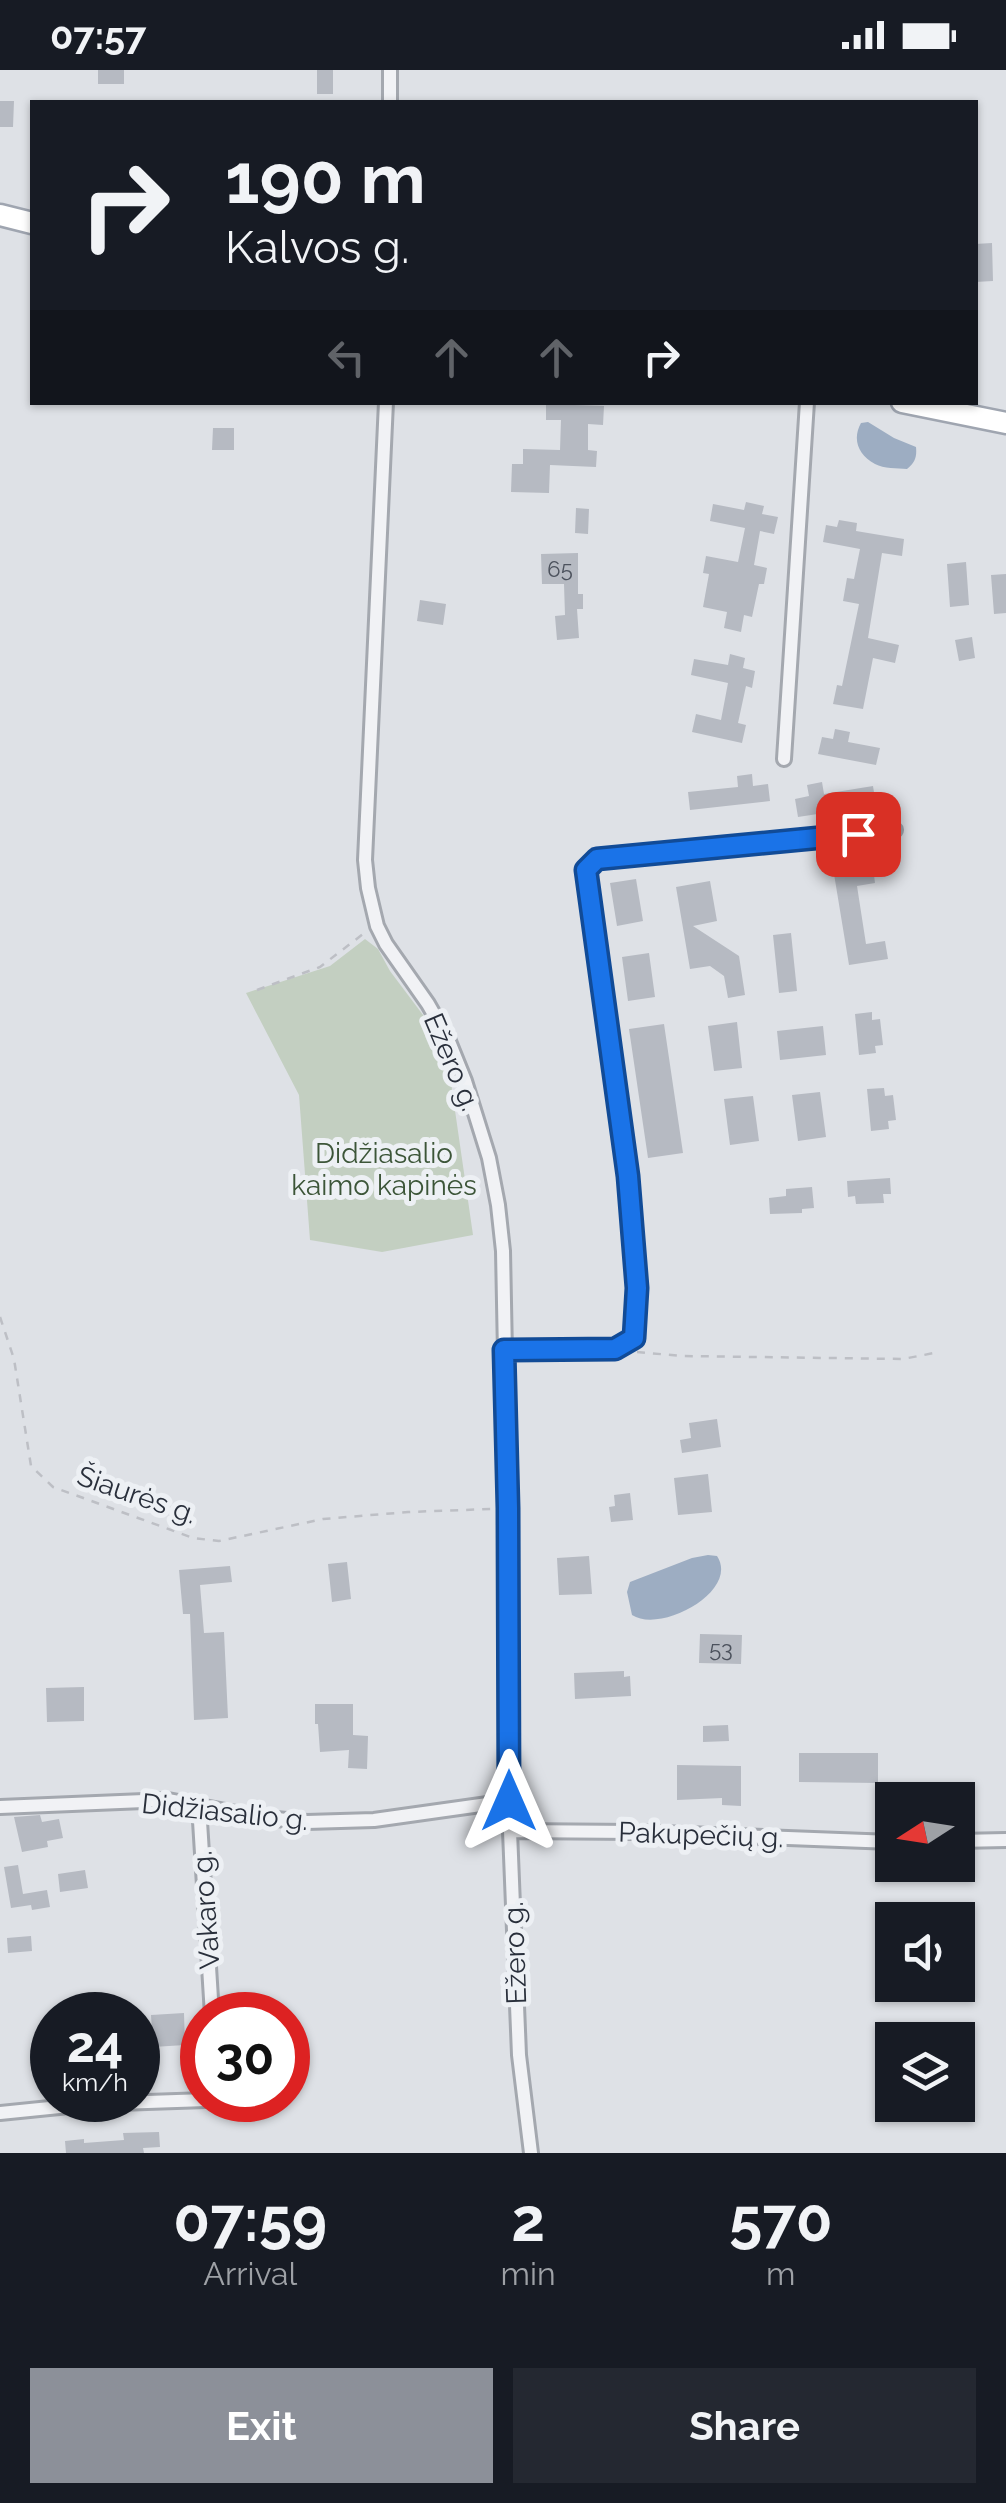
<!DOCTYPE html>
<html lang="en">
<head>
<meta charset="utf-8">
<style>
	:root { --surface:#171b24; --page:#242831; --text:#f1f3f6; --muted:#9ea1a6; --accent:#8c9099 }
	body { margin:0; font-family:Raleway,sans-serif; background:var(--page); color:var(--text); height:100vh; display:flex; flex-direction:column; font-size:38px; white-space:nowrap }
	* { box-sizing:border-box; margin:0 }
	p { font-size:32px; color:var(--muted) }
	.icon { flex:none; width:55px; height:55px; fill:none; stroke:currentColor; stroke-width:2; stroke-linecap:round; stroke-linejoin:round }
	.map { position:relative; height:2083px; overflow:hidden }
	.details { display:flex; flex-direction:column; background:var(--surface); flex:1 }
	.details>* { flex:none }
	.banner { position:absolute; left:30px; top:30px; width:948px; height:305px; border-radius:0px; box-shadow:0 2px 8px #0004; background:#171b24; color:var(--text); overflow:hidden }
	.needle { width:65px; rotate:258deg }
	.fabs { position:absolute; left:875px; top:1712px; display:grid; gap:20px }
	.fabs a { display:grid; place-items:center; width:100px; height:100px; border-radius:0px; background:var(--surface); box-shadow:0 2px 8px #0004; font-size:50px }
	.speed { position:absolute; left:30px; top:1922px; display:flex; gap:20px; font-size:50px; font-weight:700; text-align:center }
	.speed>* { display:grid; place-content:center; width:130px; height:130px; border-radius:50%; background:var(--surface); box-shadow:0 2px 8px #0004; line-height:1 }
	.speed small { font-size:25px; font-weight:400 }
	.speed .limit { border:15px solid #d22; background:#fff; color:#111 }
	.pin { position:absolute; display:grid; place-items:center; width:85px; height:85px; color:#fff; margin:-42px; border-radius:20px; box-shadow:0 5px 15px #0006 }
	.me { position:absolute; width:110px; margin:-55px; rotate:0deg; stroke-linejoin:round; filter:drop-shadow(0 0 8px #0008) }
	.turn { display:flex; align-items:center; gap:35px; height:210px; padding:0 30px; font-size:45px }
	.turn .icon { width:130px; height:130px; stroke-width:2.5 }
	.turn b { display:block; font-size:70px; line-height:85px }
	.lanes { display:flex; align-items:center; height:95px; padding:0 30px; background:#0003; justify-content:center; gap:50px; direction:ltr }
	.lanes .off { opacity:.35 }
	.eta { display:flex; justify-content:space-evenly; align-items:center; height:170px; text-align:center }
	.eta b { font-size:60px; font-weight:700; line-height:70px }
	.primary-button { display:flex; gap:20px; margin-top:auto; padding:20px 30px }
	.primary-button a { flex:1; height:115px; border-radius:0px; background:var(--accent); color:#fff; font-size:40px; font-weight:700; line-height:115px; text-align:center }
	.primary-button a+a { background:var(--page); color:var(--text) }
	.status { display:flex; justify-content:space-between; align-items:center; height:70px; padding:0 50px; background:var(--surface); direction:ltr }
	.status svg { height:28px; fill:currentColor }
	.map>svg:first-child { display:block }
</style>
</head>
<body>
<div class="status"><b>07:57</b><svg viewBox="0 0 49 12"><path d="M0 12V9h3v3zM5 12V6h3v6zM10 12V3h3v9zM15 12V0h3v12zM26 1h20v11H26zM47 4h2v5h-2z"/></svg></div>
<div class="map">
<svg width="1006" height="2083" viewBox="0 0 1006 2083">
	<rect width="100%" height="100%" fill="#dee1e6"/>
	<path fill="#c3cfc1" d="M 365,869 L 378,879 L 390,901 L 426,949 L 449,999 L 473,1165 L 382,1182 L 310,1170 L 299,1025 L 246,923 L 330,896 Z"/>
	<path fill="#9dadc2" d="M 868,352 L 894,368 L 916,377 C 917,387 915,393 907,399 C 897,398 884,399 875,394 C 858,385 852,369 861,353 Z
		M 708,1485 L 717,1486 C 740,1521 661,1564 632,1545 L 627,1522 L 630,1512 L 692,1488 Z"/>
	<path fill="#b6bac2" d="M 98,0 L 124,0 L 124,14 L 98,14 Z
		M 317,0 L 333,0 L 333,24 L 317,24 Z
		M 0,31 L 14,31 L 13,57 L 0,57 Z
		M 992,173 L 993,211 L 975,212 L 975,174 Z
		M 546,334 L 604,336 L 603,355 L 588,354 L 588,380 L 597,381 L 596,397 L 550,395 L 549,423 L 511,422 L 512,394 L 523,394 L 523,379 L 560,380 L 561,350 L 546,350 Z
		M 213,358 L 234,358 L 234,380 L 212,380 Z
		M 746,432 L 764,436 L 762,444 L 778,447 L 774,464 L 760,461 L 754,495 L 767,498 L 764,514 L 759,514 L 752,547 L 744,545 L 741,562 L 724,558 L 727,542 L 703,537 L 709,504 L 703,503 L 706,486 L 738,492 L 745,458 L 710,451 L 713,434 L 744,440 Z
		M 576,438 L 589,439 L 588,464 L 575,463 Z
		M 839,450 L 857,453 L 856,461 L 904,469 L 902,486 L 882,483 L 868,568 L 899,575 L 895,593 L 873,588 L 863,639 L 833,634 L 837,615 L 842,616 L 859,534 L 843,531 L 847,508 L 854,509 L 860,479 L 823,472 L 826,455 L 837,457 Z
		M 578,483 L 578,524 L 583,524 L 583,539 L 577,539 L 579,568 L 557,570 L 555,546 L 565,545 L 564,514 L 542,514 L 541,484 Z
		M 966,492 L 969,535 L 950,537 L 947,494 Z
		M 1006,504 L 1006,543 L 994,544 L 991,505 Z
		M 420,530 L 446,534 L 443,555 L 417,551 Z
		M 972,567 L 975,588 L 959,591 L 955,570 Z
		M 730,584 L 745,588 L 743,598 L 755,601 L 752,618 L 746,616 L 738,653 L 746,655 L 742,673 L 692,662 L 696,644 L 721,650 L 728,613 L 691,605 L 694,589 L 728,595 Z
		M 835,659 L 850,662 L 848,672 L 880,678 L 876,695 L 818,684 L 822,667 L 833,669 Z
		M 752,704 L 753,716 L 768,714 L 770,731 L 690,740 L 688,722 L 738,717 L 737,706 Z
		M 822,712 L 824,724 L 873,716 L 876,735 L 798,747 L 795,729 L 809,726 L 807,715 Z
		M 851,776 L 854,800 L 873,797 L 875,813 L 857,816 L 866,874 L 885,871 L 888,889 L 849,895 L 834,804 L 837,803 L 833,777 Z
		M 636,809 L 643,851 L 617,856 L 610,813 Z
		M 710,811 L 717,851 L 693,856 L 739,886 L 745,925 L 728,928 L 724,906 L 710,896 L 690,899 L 676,817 Z
		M 791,863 L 797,921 L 779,923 L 773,865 Z
		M 649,883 L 655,927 L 628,931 L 622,887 Z
		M 872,942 L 872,950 L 880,949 L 883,975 L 875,976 L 876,983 L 859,985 L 855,944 Z
		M 737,952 L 742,998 L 714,1001 L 708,956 Z
		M 664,954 L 683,1083 L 648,1088 L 629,959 Z
		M 823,956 L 826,985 L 780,990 L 777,961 Z
		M 884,1018 L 885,1026 L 893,1025 L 896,1050 L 888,1051 L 889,1059 L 871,1061 L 867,1019 Z
		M 820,1022 L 826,1067 L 798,1071 L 792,1025 Z
		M 753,1026 L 759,1071 L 730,1075 L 724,1029 Z
		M 890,1108 L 891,1124 L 883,1124 L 884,1133 L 856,1134 L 855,1126 L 848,1127 L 847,1111 Z
		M 812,1117 L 814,1138 L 802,1139 L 802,1143 L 770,1144 L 769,1128 L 786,1126 L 786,1119 Z
		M 717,1349 L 721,1377 L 682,1383 L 680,1370 L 691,1368 L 689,1353 Z
		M 708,1404 L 712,1442 L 678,1445 L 674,1408 Z
		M 630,1423 L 633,1450 L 611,1452 L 609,1437 L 615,1436 L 614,1425 Z
		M 589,1486 L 592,1524 L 559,1525 L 557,1488 Z
		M 347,1492 L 351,1529 L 332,1532 L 328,1494 Z
		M 230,1496 L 232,1512 L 200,1515 L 204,1563 L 224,1562 L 228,1648 L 194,1650 L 190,1544 L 183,1544 L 179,1500 Z
		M 700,1564 L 742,1565 L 741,1594 L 699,1593 Z
		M 624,1601 L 624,1607 L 630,1606 L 631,1626 L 575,1629 L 574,1603 Z
		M 84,1617 L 84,1651 L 47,1652 L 46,1618 Z
		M 315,1634 L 353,1634 L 353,1665 L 368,1666 L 367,1699 L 348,1698 L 349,1680 L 320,1682 L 318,1654 L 315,1654 Z
		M 728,1655 L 729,1671 L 703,1672 L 703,1656 Z
		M 799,1683 L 878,1683 L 878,1713 L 799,1712 Z
		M 677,1695 L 741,1696 L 741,1736 L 722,1735 L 722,1728 L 677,1730 Z
		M 40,1745 L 42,1752 L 59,1749 L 63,1768 L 47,1771 L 48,1777 L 22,1782 L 14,1747 Z
		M 18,1795 L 23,1824 L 47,1820 L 50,1837 L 32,1840 L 31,1835 L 11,1838 L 4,1797 Z
		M 85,1800 L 88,1818 L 60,1822 L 58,1804 Z
		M 31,1866 L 32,1881 L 8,1883 L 7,1868 Z
		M 184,1943 L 185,1975 L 153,1977 L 151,1945 Z
		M 159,2062 L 160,2077 L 143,2078 L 144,2083 L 66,2083 L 65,2071 L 84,2069 L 84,2073 L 124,2070 L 123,2063 Z"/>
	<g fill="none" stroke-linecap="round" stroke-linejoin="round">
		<g stroke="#a4a8af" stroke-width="18">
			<path id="minor" d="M 390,0 L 390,32
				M 386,332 L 365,790 L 368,818 L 377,856 L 386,874 L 428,934 L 448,969 L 465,1011 L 489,1088 L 498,1135 L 503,1181 L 508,1438 L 510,1761 L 519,1985 L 531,2083
				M 784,689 L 807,332
				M 504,1280 L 615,1279 L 634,1268 L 637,1218 L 627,1106 L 586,800 L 597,789 L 895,760
				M 199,1735 L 212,1945
				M 0,1737 L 168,1730 L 256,1747 L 307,1752 L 374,1750 L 509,1731
				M 510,1761 L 636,1762 L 892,1772
				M 958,1771 L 1006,1770
				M 0,2043 L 89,2034 L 206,2030"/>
		</g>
		<g stroke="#9fa5b0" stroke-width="25">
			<path id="primary" d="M 0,145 L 32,153
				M 902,332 L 1006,353"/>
		</g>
		<path stroke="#bdbfc5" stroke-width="2.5" stroke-dasharray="8 8" stroke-linecap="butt" d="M 257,920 L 320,897 L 363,864
			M 0,1247 L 14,1289 L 31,1396 L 53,1417 L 193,1468 L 219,1471 L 323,1449 L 408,1442 L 491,1439
			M 637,1282 L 682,1286 L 903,1289 L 934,1283"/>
		<use href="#minor" stroke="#f1f2f5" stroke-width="12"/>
		<use href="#primary" stroke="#fff" stroke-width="20"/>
	</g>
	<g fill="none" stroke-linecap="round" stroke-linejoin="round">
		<g stroke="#114b97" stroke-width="25">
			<path id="route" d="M 509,1731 L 508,1438 L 504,1280 L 615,1279 L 634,1268 L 637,1218 L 628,1106 L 586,800 L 597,789 L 858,764"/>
		</g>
		<use href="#route" stroke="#1a73e8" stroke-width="18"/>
	</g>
	<g text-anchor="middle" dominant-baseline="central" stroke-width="10" stroke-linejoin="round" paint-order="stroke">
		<g font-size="22" fill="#4c525d">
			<text x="560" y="499">65</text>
			<text x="721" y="1579">53</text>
		</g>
		<g font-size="28" fill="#292f3b" stroke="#edf0f4">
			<text transform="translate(452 992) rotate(67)">Ežero g.</text>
			<text transform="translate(137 1425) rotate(19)">Šiaurės g.</text>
			<text transform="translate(225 1742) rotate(6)">Didžiasalio g.</text>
			<text transform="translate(701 1765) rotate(2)">Pakupečių g.</text>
			<text transform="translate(206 1840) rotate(-94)">Vakaro g.</text>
			<text transform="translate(515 1883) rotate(-92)">Ežero g.</text>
		</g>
		<g font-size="28" fill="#3c5538" stroke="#edf0f4">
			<text x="384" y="1083">Didžiasalio<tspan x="384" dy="32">kaimo kapinės</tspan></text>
		</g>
	</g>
</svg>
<div class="fabs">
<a><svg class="needle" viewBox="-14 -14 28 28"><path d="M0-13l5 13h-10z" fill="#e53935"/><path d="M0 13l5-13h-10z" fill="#9ea1a6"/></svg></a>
<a><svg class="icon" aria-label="sound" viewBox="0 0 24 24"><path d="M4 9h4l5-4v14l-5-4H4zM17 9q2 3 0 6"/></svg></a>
<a><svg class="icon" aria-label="layers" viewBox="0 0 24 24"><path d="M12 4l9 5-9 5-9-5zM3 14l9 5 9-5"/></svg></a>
</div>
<div class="speed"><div>24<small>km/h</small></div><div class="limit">30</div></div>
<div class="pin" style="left:858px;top:764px;background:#d93025"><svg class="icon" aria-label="arrive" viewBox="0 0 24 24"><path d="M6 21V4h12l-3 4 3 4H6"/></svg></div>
<svg class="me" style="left:509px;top:1731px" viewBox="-20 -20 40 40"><path d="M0-17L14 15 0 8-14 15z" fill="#1a73e8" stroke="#fff" stroke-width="4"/></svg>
<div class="banner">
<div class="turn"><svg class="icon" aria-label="right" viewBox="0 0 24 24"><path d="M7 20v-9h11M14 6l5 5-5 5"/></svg><div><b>190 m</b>Kalvos g.</div></div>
<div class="lanes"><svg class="icon off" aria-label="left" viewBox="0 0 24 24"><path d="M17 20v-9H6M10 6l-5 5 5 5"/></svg><svg class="icon off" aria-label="ahead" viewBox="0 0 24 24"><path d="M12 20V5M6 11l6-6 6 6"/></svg><svg class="icon off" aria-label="ahead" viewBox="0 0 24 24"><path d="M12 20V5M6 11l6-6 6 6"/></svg><svg class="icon" aria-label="right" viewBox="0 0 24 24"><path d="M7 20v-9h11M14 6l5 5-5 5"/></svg></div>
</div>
</div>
<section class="details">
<div class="eta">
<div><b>07:59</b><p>Arrival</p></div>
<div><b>2</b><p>min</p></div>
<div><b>570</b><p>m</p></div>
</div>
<div class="primary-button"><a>Exit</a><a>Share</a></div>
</section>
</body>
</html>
